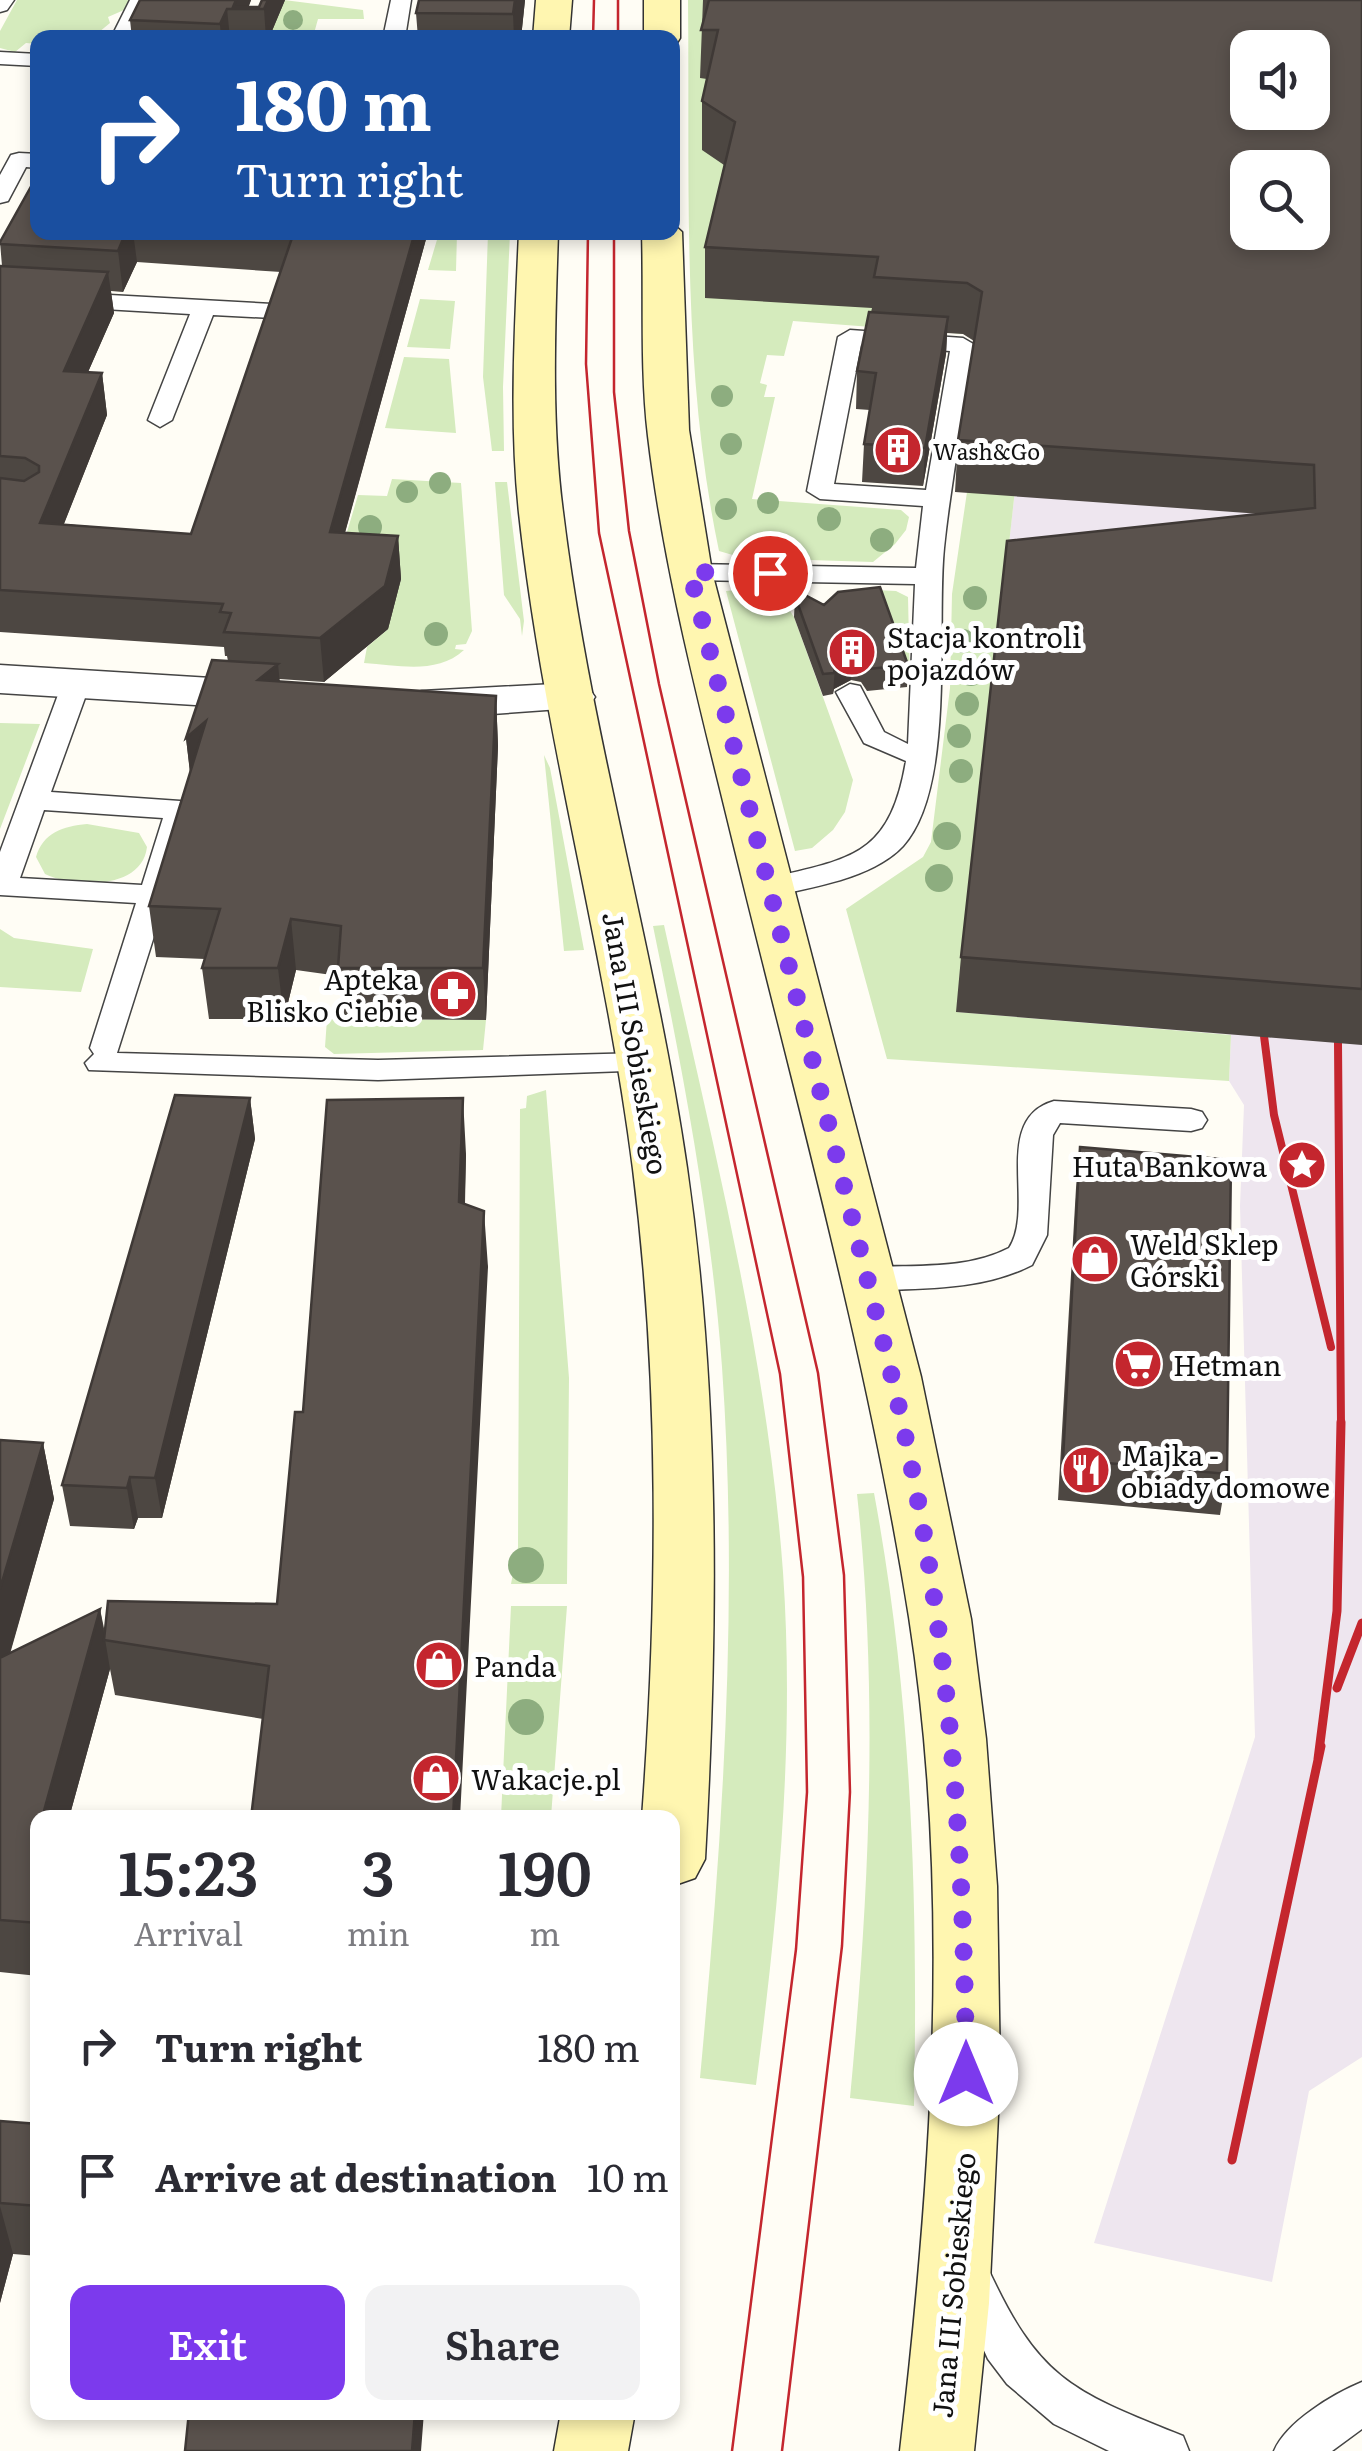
<!DOCTYPE html>
<html lang="en">
<head>
<meta charset="utf-8">
<style>
	:root { --surface:#fff; --page:#f2f2f3; --text:#2b2b33; --muted:#7c7c81; --accent:#7c3aed }
	body { margin:0; font-family:Literata,serif; background:var(--page); color:var(--text); height:100vh; display:flex; flex-direction:column; font-size:38px; white-space:nowrap }
	* { box-sizing:border-box; margin:0 }
	p { font-size:32px; color:var(--muted) }
	.icon { flex:none; width:55px; height:55px; fill:none; stroke:currentColor; stroke-width:2; stroke-linecap:round; stroke-linejoin:round }
	.map { position:relative; flex:1; overflow:hidden }
	.panel { position:absolute; left:30px; top:1810px; width:650px; height:610px; display:flex; flex-direction:column; background:var(--surface); border-radius:20px; box-shadow:0 5px 15px #0003 }
	.panel>* { flex:none }
	.banner { position:absolute; left:30px; top:30px; width:650px; height:210px; border-radius:20px; box-shadow:0 5px 15px #0003; background:#1a4fa0; color:#fff; overflow:hidden }
	.controls { position:absolute; left:1230px; top:30px; display:grid; gap:20px }
	.controls a { display:grid; place-items:center; width:100px; height:100px; border-radius:20px; background:var(--surface); box-shadow:0 5px 15px #0003; font-size:50px }
	.pin { position:absolute; display:grid; place-items:center; width:85px; height:85px; color:#fff; margin:-42px; border:5px solid #fff; border-radius:50%; box-shadow:0 2px 10px #0007 }
	.me { position:absolute; width:110px; margin:-55px; rotate:0deg; stroke-linejoin:round; filter:drop-shadow(0 0 8px #0008) }
	.turn { display:flex; align-items:center; gap:35px; height:210px; padding:0 40px; font-size:45px }
	.turn .icon { width:130px; height:130px; stroke-width:2.5 }
	.turn b { display:block; font-size:70px; line-height:85px }
	.eta { display:flex; justify-content:space-evenly; align-items:center; height:170px; text-align:center }
	.eta b { font-size:60px; font-weight:600; line-height:70px }
	.cta { display:flex; gap:20px; margin-top:auto; padding:20px 40px }
	.cta a { flex:1; height:115px; border-radius:20px; background:var(--accent); color:#fff; font-size:40px; font-weight:600; line-height:115px; text-align:center }
	.cta a+a { background:var(--page); color:var(--text) }
	ul { padding:0; list-style:none }
	li { display:flex; align-items:center; gap:30px; height:130px; padding:0 40px }
	li div { flex:1 }
	li b { display:block; font-size:38px }
	li em { font-style:normal }
	.map>svg:first-child { display:block }
</style>
</head>
<body>
<div class="map">
<svg width="1362" height="2451" viewBox="0 0 1362 2451">
	<rect width="100%" height="100%" fill="#fffdf5"/>
	<path fill="#eee6ef" fill-rule="evenodd" d="M 1362,0 L 1362,2057 L 1309,2091 L 1272,2282 L 1094,2243 L 1255,1737 L 1240,1206 L 1244,1105 L 1229,1081 L 1231,1035 L 956,1012 L 1015,490 L 1028,319 L 705,298 L 713,33 ZM 1248,48 L 1312,48 L 1312,112 L 1248,112 ZM 1248,168 L 1312,168 L 1312,232 L 1248,232 Z"/>
	<path fill="#d5ebbd" d="M 17,0 L 129,0 L 124,10 L 108,17 L 110,23 L 93,37 L 38,38 L 37,44 L 26,43 L 15,52 L 0,48 L 0,31 Z
		M 284,0 L 363,10 L 364,19 L 318,19 L 313,37 L 262,38 Z
		M 688,0 L 710,0 L 718,79 L 737,159 L 882,308 L 1028,318 L 1015,490 L 957,1012 L 1231,1035 L 1229,1081 L 887,1059 L 846,909 L 923,857 L 931,842 L 950,688 L 952,594 L 990,336 L 793,321 L 784,356 L 767,355 L 760,383 L 767,385 L 764,397 L 775,397 L 752,499 L 901,510 L 909,517 L 906,530 L 895,544 L 873,562 L 743,558 L 719,551 C 681,370 690,183 688,0 Z
		M 439,233 L 457,233 L 456,271 L 428,270 Z
		M 488,233 L 510,233 L 503,387 L 504,451 L 492,451 L 483,377 Z
		M 420,299 L 455,301 L 450,349 L 407,347 Z
		M 404,357 L 449,359 L 456,433 L 385,428 Z
		M 392,479 L 461,483 L 472,631 L 466,644 L 456,645 L 455,649 L 464,650 C 437,675 398,665 364,663 L 367,647 L 388,629 L 336,569 L 358,495 L 387,496 Z
		M 495,482 L 507,482 L 524,621 L 522,636 L 520,619 L 504,595 Z
		M 756,588 L 784,602 L 794,617 L 853,780 L 845,812 L 833,830 L 812,848 L 795,851 L 726,591 Z
		M 853,589 L 896,591 L 908,597 L 910,686 L 879,609 L 839,613 Z
		M 0,723 L 40,724 L 0,829 Z
		M 544,755 L 550,768 L 584,950 L 564,951 Z
		M 87,824 L 139,833 L 147,847 C 142,890 75,888 45,874 L 36,857 C 43,833 63,826 87,824 Z
		M 664,925 C 711,1139 767,1353 783,1572 C 795,1744 778,1915 756,2085 L 700,2078 C 722,1841 739,1605 722,1367 C 711,1218 683,1072 653,926 Z
		M 0,929 L 14,938 L 93,949 L 81,992 L 0,987 Z
		M 327,1019 L 486,1020 L 483,1050 L 334,1054 L 325,1047 Z
		M 546,1090 L 569,1378 L 567,1584 L 511,1584 L 518,1547 L 520,1109 L 526,1108 L 527,1096 Z
		M 874,1493 C 912,1697 918,1900 914,2106 L 850,2098 C 869,1896 879,1697 857,1494 Z
		M 511,1606 L 567,1606 L 551,1817 L 501,1817 Z"/>
	<g fill="none" stroke-linecap="round" stroke-linejoin="round">
		<g stroke="#444" stroke-width="3">
			<path id="lane" d="M 0,0 L 14,0 L 7,10 L 0,12 Z
				M 130,0 L 150,0 L 132,38 L 111,38 Z
				M 391,0 L 411,0 L 405,38 L 383,38 Z
				M 0,52 L 38,54 L 38,66 L 0,64 Z
				M 19,153 L 38,154 L 38,168 L 26,167 L 8,201 L 0,203 L 0,175 L 11,155 Z
				M 0,289 L 272,304 L 284,311 L 272,318 L 213,315 L 172,420 L 160,427 L 148,420 L 190,314 L 0,303 Z
				M 850,330 L 963,338 L 975,345 C 964,413 951,480 944,548 C 936,626 956,787 903,846 C 872,879 811,887 769,897 L 759,895 L 754,888 L 759,881 C 846,858 889,862 906,761 L 864,743 L 836,692 L 850,684 L 860,686 L 884,732 L 908,744 L 915,584 L 690,580 L 677,572 L 690,564 L 916,568 L 923,506 L 820,499 L 807,491 L 838,337 ZM 861,345 L 950,351 L 926,490 L 834,484 Z
				M 76,676 L 90,684 L 51,792 L 180,801 L 190,804 L 194,810 L 117,1053 L 378,1060 L 642,1053 L 653,1056 L 657,1063 L 653,1070 L 378,1080 L 89,1070 L 85,1063 L 94,1054 L 90,1048 L 136,903 L 0,895 L 0,852 L 62,684 ZM 44,810 L 163,818 L 142,885 L 20,878 Z
				M 1054,1101 L 1191,1109 L 1202,1112 L 1207,1120 L 1202,1128 L 1191,1131 L 1060,1123 L 1053,1135 L 1047,1235 L 1032,1265 C 981,1291 923,1288 867,1291 L 855,1287 L 850,1279 L 855,1271 L 867,1267 C 913,1265 967,1270 1009,1248 C 1036,1207 991,1119 1054,1101 Z
				M 971,2258 L 986,2264 C 1038,2379 1070,2391 1183,2436 L 1189,2451 L 1109,2451 L 1054,2424 L 1007,2384 L 988,2359 L 950,2278 L 956,2264 Z
				M 1362,2382 L 1362,2429 L 1332,2451 L 1274,2451 C 1286,2422 1333,2394 1362,2382 Z"/>
		</g>
		<g stroke="#444" stroke-width="3">
			<path id="street" d="M 0,665 L 276,682 L 292,686 L 299,696 L 292,706 L 276,710 L 0,693 Z
				M 572,683 L 588,687 L 595,697 L 588,707 L 422,719 L 406,715 L 399,705 L 406,695 L 422,691 Z"/>
		</g>
		<g stroke="#333" stroke-width="3">
			<path id="secondary" d="M 536,0 L 572,0 L 569,38 L 533,38 Z
				M 644,0 L 680,0 L 680,38 L 675,46 L 672,38 L 644,38 Z
				M 672,223 L 682,232 L 689,430 L 712,572 L 921,1377 L 971,1619 L 986,1739 L 997,1886 L 1000,2074 L 989,2303 L 974,2451 L 900,2451 C 932,2176 952,1892 909,1617 C 867,1353 794,1093 731,834 C 699,702 664,571 648,436 C 640,369 644,299 642,232 L 672,232 Z
				M 519,232 L 558,232 C 555,326 551,420 563,512 C 590,734 655,948 687,1168 C 720,1397 718,1628 705,1859 L 695,1878 L 672,1886 L 672,1818 L 642,1818 C 658,1601 660,1384 633,1169 C 605,949 543,734 519,513 C 509,420 515,326 519,232 Z
				M 561,2412 L 635,2412 L 628,2451 L 554,2451 Z"/>
		</g>
		<use href="#lane" fill="#fff" fill-rule="evenodd"/>
		<use href="#street" fill="#fff" fill-rule="evenodd"/>
		<use href="#secondary" fill="#fff6b0" fill-rule="evenodd"/>
		<path stroke="#c4262e" stroke-width="2.5" d="M 618,0 L 618,38
			M 593,38 L 594,0
			M 588,232 L 586,364 L 599,533 L 780,1374 L 803,1577 L 807,1792 L 796,1949 L 732,2451
			M 614,232 L 614,392 L 629,531 L 659,684 L 818,1373 L 844,1575 L 850,1792 L 842,1946 L 782,2451"/>
		<path stroke="#c4262e" stroke-width="8" d="M 1264,1036 L 1274,1115 L 1331,1347
			M 1338,1043 L 1341,1425"/>
		<path stroke="#c4262e" stroke-width="9" d="M 1337,1688 L 1362,1623
			M 1318,1759 L 1337,1611 L 1341,1422
			M 1232,2160 L 1321,1746"/>
	</g>
	<g fill="#8dad7f">
		<circle cx="293" cy="20" r="10"/>
		<circle cx="722" cy="396" r="11"/>
		<circle cx="731" cy="444" r="11"/>
		<circle cx="440" cy="483" r="11"/>
		<circle cx="407" cy="492" r="11"/>
		<circle cx="768" cy="503" r="11"/>
		<circle cx="726" cy="509" r="11"/>
		<circle cx="829" cy="519" r="12"/>
		<circle cx="370" cy="527" r="12"/>
		<circle cx="882" cy="540" r="12"/>
		<circle cx="975" cy="598" r="12"/>
		<circle cx="436" cy="634" r="12"/>
		<circle cx="963" cy="641" r="12"/>
		<circle cx="971" cy="674" r="12"/>
		<circle cx="967" cy="704" r="12"/>
		<circle cx="959" cy="736" r="12"/>
		<circle cx="961" cy="771" r="12"/>
		<circle cx="947" cy="836" r="14"/>
		<circle cx="939" cy="878" r="14"/>
		<circle cx="526" cy="1565" r="18"/>
		<circle cx="526" cy="1717" r="18"/>
	</g>
	<path fill="#4d4742" fill-rule="evenodd" d="M 140,0 L 251,0 L 248,7 L 259,7 L 285,0 L 269,38 L 132,38 L 130,20 Z
		M 525,0 L 521,38 L 418,38 L 416,13 Z
		M 703,0 L 1362,0 L 1362,1045 L 956,1012 L 961,957 L 1261,514 L 955,492 L 958,440 L 974,341 L 963,334 L 947,333 L 946,354 L 923,486 L 862,482 L 864,444 L 870,410 L 856,409 L 857,371 L 872,308 L 705,298 L 705,247 L 724,165 L 702,150 L 702,101 L 707,79 L 700,78 Z
		M 38,232 L 428,232 L 345,533 L 398,536 L 401,579 L 388,629 L 324,682 L 279,679 L 280,681 L 496,696 L 498,746 L 486,1020 L 343,1019 L 339,976 L 296,970 L 284,1019 L 209,1019 L 202,968 L 205,959 L 156,957 L 149,906 L 190,773 L 186,738 L 228,661 L 227,656 L 225,656 L 224,647 L 0,632 L 0,266 L 2,266 L 0,242 ZM 137,262 L 281,272 L 191,534 L 64,524 L 107,415 L 102,373 L 88,372 L 114,313 L 111,291 L 123,292 Z
		M 795,596 L 824,605 L 908,665 L 907,687 L 867,691 L 861,682 L 851,680 L 834,689 L 833,694 L 823,696 L 794,617 Z
		M 250,1098 L 255,1139 L 162,1518 L 138,1518 L 134,1529 L 70,1526 L 62,1485 Z
		M 1080,1147 L 1227,1474 L 1220,1515 L 1058,1500 L 1076,1188 Z
		M 466,1154 L 465,1204 L 488,1267 L 263,1719 L 115,1695 L 110,1669 L 69,1818 L 38,1818 L 38,1976 L 0,1972 L 0,1440 L 43,1443 L 54,1499 L 10,1654 L 100,1609 L 105,1633 L 277,1604 L 303,1412 Z
		M 0,2121 L 38,2124 L 38,2256 L 13,2254 L 0,2303 Z"/>
	<path fill="#3f3936" d="M 236,0 L 251,0 L 248,9 L 234,9 Z
		M 268,0 L 285,0 L 269,38 L 266,38 L 264,9 Z
		M 515,0 L 525,0 L 521,38 L 514,38 L 513,14 Z
		M 227,9 L 230,38 L 221,38 L 220,24 Z
		M 126,232 L 133,232 L 137,262 L 123,292 L 118,251 Z
		M 415,232 L 428,232 L 333,575 L 330,532 Z
		M 108,272 L 114,313 L 70,413 L 64,371 Z
		M 948,317 L 946,354 L 923,486 L 925,448 Z
		M 102,373 L 107,415 L 47,566 L 40,523 Z
		M 398,536 L 401,579 L 388,629 L 324,682 L 320,638 Z
		M 852,659 L 851,680 L 834,689 L 833,694 L 835,667 Z
		M 278,664 L 283,715 L 258,680 Z
		M 496,696 L 498,746 L 486,1020 L 483,968 Z
		M 206,721 L 192,788 L 186,738 Z
		M 291,919 L 296,970 L 284,1019 L 278,968 Z
		M 250,1098 L 255,1139 L 162,1518 L 155,1478 Z
		M 463,1098 L 466,1154 L 463,1259 L 459,1202 Z
		M 484,1211 L 488,1267 L 460,1818 L 453,1818 Z
		M 43,1443 L 54,1499 L 0,1687 L 0,1589 Z
		M 130,1477 L 138,1518 L 134,1529 L 127,1488 Z
		M 100,1609 L 110,1669 L 69,1818 L 42,1818 Z
		M 0,2206 L 13,2254 L 0,2303 Z
		M 415,2412 L 424,2412 L 421,2451 L 412,2451 Z"/>
	<path fill="#5a524d" stroke="#3f3936" stroke-width="2.5" fill-rule="evenodd" d="M 140,0 L 236,0 L 233,7 L 259,7 L 262,0 L 268,0 L 264,9 L 227,9 L 220,24 L 130,20 Z
		M 419,0 L 515,0 L 513,14 L 416,13 Z
		M 709,0 L 1362,0 L 1362,989 L 961,957 L 1007,541 L 1315,508 L 1314,465 L 958,440 L 982,292 L 967,283 L 874,277 L 878,257 L 705,247 L 735,122 L 702,101 L 718,30 L 701,30 ZM 1248,48 L 1312,48 L 1312,112 L 1248,112 ZM 1248,168 L 1312,168 L 1312,232 L 1248,232 Z
		M 38,174 L 38,232 L 126,232 L 118,251 L 0,244 L 0,242 Z
		M 294,232 L 415,232 L 330,532 L 398,536 L 385,586 L 320,638 L 224,632 L 231,613 L 220,612 L 223,604 L 0,590 L 0,478 L 24,481 L 39,472 L 39,466 L 25,458 L 0,456 L 0,266 L 108,272 L 64,371 L 102,373 L 40,523 L 191,534 Z
		M 869,312 L 948,317 L 925,448 L 864,444 L 876,373 L 857,371 Z
		M 880,587 L 908,665 L 868,669 L 862,661 L 852,659 L 835,667 L 834,673 L 823,674 L 795,596 L 805,595 L 824,605 L 838,592 Z
		M 212,660 L 278,664 L 258,680 L 496,696 L 483,968 L 338,968 L 341,926 L 291,919 L 278,968 L 202,968 L 220,909 L 149,906 L 206,721 L 186,738 Z
		M 175,1095 L 250,1098 L 155,1478 L 130,1477 L 127,1488 L 62,1485 Z
		M 463,1098 L 459,1202 L 484,1211 L 453,1818 L 251,1818 L 269,1666 L 104,1640 L 108,1601 L 277,1604 L 295,1412 L 303,1412 L 327,1100 Z
		M 1080,1147 L 1231,1160 L 1227,1474 L 1063,1459 Z
		M 0,1440 L 43,1443 L 0,1589 Z
		M 100,1609 L 42,1818 L 38,1818 L 38,1923 L 0,1920 L 0,1658 Z
		M 0,2121 L 38,2124 L 38,2206 L 0,2203 Z
		M 189,2412 L 415,2412 L 412,2451 L 185,2451 Z"/>
	<g fill="none" stroke-linecap="round" stroke-linejoin="round">
		<path stroke="#7c3aed" stroke-width="18" stroke-dasharray="0 32.4" d="M 770,573 L 690,572 L 892,1377 C 948,1614 964,1831 966,2074"/>
	</g>
	<defs>
		<g id="building-disc" transform="scale(2.5)"><circle r="9.5" fill="#c4262e" stroke="#fff"/><path d="M-4-6H4V6H1V3H-1V6H-4ZM-2.5-4.3h1.7v1.8h-1.7ZM.8-4.3h1.7v1.8H.8ZM-2.5-1h1.7V.8h-1.7ZM.8-1h1.7V.8H.8Z" fill="#fff"/></g>
		<g id="pharmacy-disc" transform="scale(2.5)"><circle r="9.5" fill="#c4262e" stroke="#fff"/><path d="M-2-6h4v4h4v4h-4v4h-4v-4h-4v-4h4Z" fill="#fff"/></g>
		<g id="sight-disc" transform="scale(2.5)"><circle r="9.5" fill="#c4262e" stroke="#fff"/><path d="M0-6L1.8-2.2L6-1.7L2.9 1.2L3.7 5.4L0 3.3L-3.7 5.4L-2.9 1.2L-6-1.7L-1.8-2.2Z" fill="#fff"/></g>
		<g id="shop-disc" transform="scale(2.5)"><circle r="9.5" fill="#c4262e" stroke="#fff"/><path d="M-5-2.5h2.3a2.7 3.5 0 0 1 5.4 0H5L5.5 6h-11ZM-1.5-2.5h3a1.5 2.3 0 0 0-3 0Z" fill="#fff"/></g>
		<g id="supermarket-disc" transform="scale(2.5)"><circle r="9.5" fill="#c4262e" stroke="#fff"/><path d="M-6-5.5h2.5l.6 2H6L4.5 2H-2.5L-4.4-4H-6ZM-1.5 3.2a1.3 1.3 0 1 0 .1 0ZM3 3.2a1.3 1.3 0 1 0 .1 0Z" fill="#fff"/></g>
		<g id="restaurant-disc" transform="scale(2.5)"><circle r="9.5" fill="#c4262e" stroke="#fff"/><path d="M-5-6h1v4h1v-4h1v4h1v-4h1v5L-1.5 .5V6h-2V.5L-5-1ZM5-6V6H3V1.5H1.5Q1.5-4 5-6Z" fill="#fff"/></g>
	</defs>
	<g fill-rule="evenodd">
		<use href="#building-disc" x="898" y="450"/>
		<use href="#building-disc" x="852" y="652"/>
		<use href="#pharmacy-disc" x="453" y="994"/>
		<use href="#sight-disc" x="1302" y="1165"/>
		<use href="#shop-disc" x="1095" y="1259"/>
		<use href="#supermarket-disc" x="1138" y="1364"/>
		<use href="#restaurant-disc" x="1086" y="1470"/>
		<use href="#shop-disc" x="439" y="1665"/>
		<use href="#shop-disc" x="436" y="1778"/>
	</g>
	<g text-anchor="middle" dominant-baseline="central" stroke-width="10" stroke-linejoin="round" paint-order="stroke">
		<g font-size="22" fill="#111" stroke="#fff" text-anchor="start">
			<text x="933" y="450">Wash&amp;Go</text>
		</g>
		<g font-size="28" fill="#111" stroke="#fff" text-anchor="start">
			<text x="887" y="636">Stacja kontroli<tspan x="887" dy="32">pojazdów</tspan></text>
			<text x="418" y="978" text-anchor="end">Apteka<tspan x="418" dy="32">Blisko Ciebie</tspan></text>
			<text x="1267" y="1165" text-anchor="end">Huta Bankowa</text>
			<text x="1130" y="1243">Weld Sklep<tspan x="1130" dy="32">Górski</tspan></text>
			<text x="1173" y="1364">Hetman</text>
			<text x="1121" y="1454">Majka -<tspan x="1121" dy="32">obiady domowe</tspan></text>
			<text x="474" y="1665">Panda</text>
			<text x="471" y="1778">Wakacje.pl</text>
		</g>
		<g font-size="28" fill="#111" stroke="#fff">
			<text transform="translate(637 1043) rotate(80)">Jana III Sobieskiego</text>
			<text transform="translate(952 2285) rotate(-85)">Jana III Sobieskiego</text>
		</g>
	</g>
</svg>
<div class="controls">
<a><svg class="icon" aria-label="sound" viewBox="0 0 24 24"><path d="M4 9h4l5-4v14l-5-4H4zM17 9q2 3 0 6"/></svg></a>
<a><svg class="icon" aria-label="search" viewBox="0 0 24 24"><circle cx="10" cy="10" r="6"/><path d="M15 15l6 6"/></svg></a>
</div>
<div class="pin" style="left:770px;top:573px;background:#d93025"><svg class="icon" aria-label="arrive" viewBox="0 0 24 24"><path d="M6 21V4h12l-3 4 3 4H6"/></svg></div>
<svg class="me" style="left:966px;top:2074px" viewBox="-20 -20 40 40"><circle r="19" fill="#fff"/><path d="M0-13L10 11 0 6-10 11z" fill="#7c3aed"/></svg>
<div class="banner">
<div class="turn"><svg class="icon" aria-label="right" viewBox="0 0 24 24"><path d="M7 20v-9h11M14 6l5 5-5 5"/></svg><div><b>180 m</b>Turn right</div></div>
</div>
<section class="panel">
<div class="eta">
<div><b>15:23</b><p>Arrival</p></div>
<div><b>3</b><p>min</p></div>
<div><b>190</b><p>m</p></div>
</div>
<ul>
<li><svg class="icon" aria-label="right" viewBox="0 0 24 24"><path d="M7 20v-9h11M14 6l5 5-5 5"/></svg><div><b>Turn right</b></div><em>180 m</em></li>
<li><svg class="icon" aria-label="arrive" viewBox="0 0 24 24"><path d="M6 21V4h12l-3 4 3 4H6"/></svg><div><b>Arrive at destination</b></div><em>10 m</em></li>
</ul>
<div class="cta"><a>Exit</a><a>Share</a></div>
</section>
</div>
</body>
</html>
